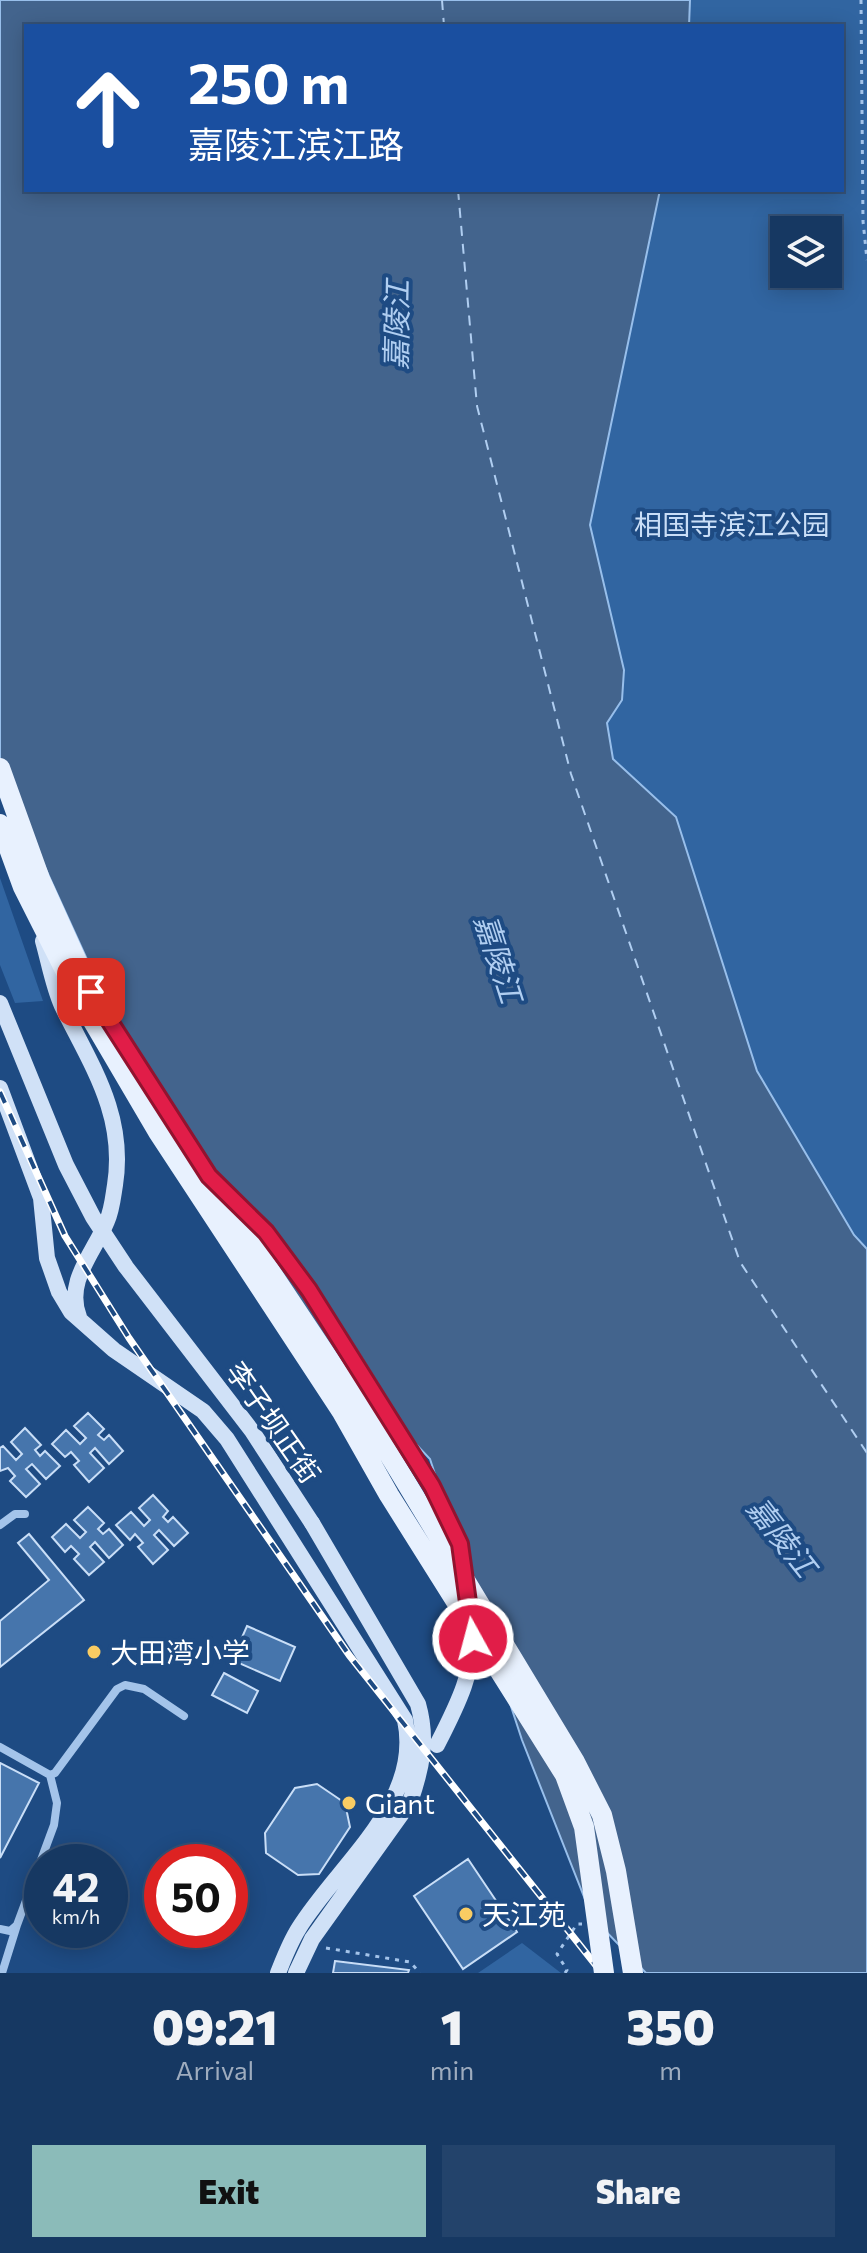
<!DOCTYPE html>
<html lang="en">
<head>
<meta charset="utf-8">
<style>
	:root { --surface:#163862; --page:#23436b; --text:#f1f3f6; --muted:#9eacbe; --line:#355277; --accent:#8bbbb9 }
	body { margin:0; font-family:Commissioner,"Noto Sans SC",sans-serif; background:var(--page); color:var(--text); height:100vh; display:flex; flex-direction:column; font-size:30px; white-space:nowrap }
	* { box-sizing:border-box; margin:0 }
	p { font-size:26px; color:var(--muted) }
	.icon { flex:none; width:44px; height:44px; fill:none; stroke:currentColor; stroke-width:2; stroke-linecap:round; stroke-linejoin:round }
	.map { position:relative; height:1973px; overflow:hidden }
	.drawer { display:flex; flex-direction:column; background:var(--surface); flex:1 }
	.drawer>* { flex:none }
	.banner { position:absolute; left:24px; top:24px; width:820px; height:168px; border-radius:0px; box-shadow:0 4px 20px #0003,0 0 0 2px var(--line); background:#1a4fa0; color:#fff; overflow:hidden }
	.buttons { position:absolute; left:770px; top:216px; display:grid; gap:16px }
	.buttons a { display:grid; place-items:center; width:72px; height:72px; border-radius:0px; background:var(--surface); box-shadow:0 4px 20px #0003,0 0 0 2px var(--line); font-size:40px }
	.speed { position:absolute; left:24px; top:1844px; display:flex; gap:16px; font-size:40px; font-weight:700; text-align:center }
	.speed>* { display:grid; place-content:center; width:104px; height:104px; border-radius:50%; background:var(--surface); box-shadow:0 4px 20px #0003,0 0 0 2px var(--line); line-height:1 }
	.speed small { font-size:20px; font-weight:400 }
	.speed .limit { border:12px solid #d22; background:#fff; color:#111 }
	.pin { position:absolute; display:grid; place-items:center; width:68px; height:68px; color:#fff; margin:-34px; border-radius:16px; box-shadow:0 4px 12px #0006 }
	.me { position:absolute; width:88px; margin:-44px; rotate:353deg; stroke-linejoin:round; filter:drop-shadow(0 0 6px #0008) }
	.turn { display:flex; align-items:center; gap:28px; height:168px; padding:0 32px; font-size:36px }
	.turn .icon { width:104px; height:104px; stroke-width:2.5 }
	.turn b { display:block; font-size:56px; line-height:68px }
	.eta { display:flex; justify-content:space-evenly; align-items:center; height:136px; text-align:center }
	.eta b { font-size:48px; font-weight:800; line-height:56px }
	.cta { display:flex; gap:16px; margin-top:auto; padding:16px 32px }
	.cta a { flex:1; height:92px; border-radius:0px; background:var(--accent); color:#111; font-size:32px; font-weight:800; line-height:92px; text-align:center }
	.cta a+a { background:var(--page); color:var(--text) }
	.map>svg:first-child { display:block }
</style>
</head>
<body>
<div class="map">
<svg width="867" height="1973" viewBox="0 0 867 1973">
	<rect width="100%" height="100%" fill="#1e4b83"/>
	<path fill="#3165a1" fill-rule="evenodd" d="M 690,0 L 867,0 L 867,1249 L 854,1235 L 757,1071 L 676,817 L 613,759 L 607,723 L 622,700 L 590,525 L 660,190 L 842,190 L 842,26 L 689,26 ZM 784,230 L 828,230 L 828,274 L 784,274 Z
		M 0,878 L 43,1001 L 15,1003 L 0,965 Z
		M 522,1943 L 561,1973 L 478,1973 Z"/>
	<path fill="#43648d" stroke="#98bfeb" stroke-width="2" d="M 0,0 L 690,0 L 689,26 L 26,26 L 26,190 L 660,190 L 590,525 L 624,670 L 622,700 L 607,723 L 613,759 L 676,817 L 757,1071 L 854,1235 L 867,1249 L 867,1973 L 646,1973 L 592,1917 L 522,1740 L 430,1459 L 207,1222 L 0,769 Z"/>
	<g fill="none" stroke-linecap="round" stroke-linejoin="round">
		<path stroke="#b0cef1" stroke-width="2" stroke-dasharray="10 8" stroke-linecap="butt" d="M 442,0 L 444,26
			M 458,190 L 477,406 L 571,774 L 740,1262 L 867,1453"/>
	</g>
	<path fill="#4675ac" stroke="#c9def7" stroke-width="2" d="M 88,1413 L 104,1429 L 98,1435 L 104,1440 L 109,1435 L 123,1451 L 109,1464 L 95,1448 L 90,1453 L 104,1468 L 89,1482 L 74,1465 L 79,1461 L 71,1452 L 65,1457 L 52,1444 L 66,1430 L 80,1444 L 86,1438 L 74,1426 Z
		M 25,1428 L 41,1445 L 35,1450 L 40,1456 L 45,1451 L 60,1466 L 46,1479 L 32,1464 L 26,1469 L 40,1484 L 26,1497 L 10,1481 L 15,1476 L 8,1468 L 0,1471 L 0,1448 L 3,1446 L 16,1460 L 22,1454 L 11,1442 Z
		M 153,1495 L 168,1511 L 163,1517 L 168,1522 L 173,1517 L 188,1533 L 174,1546 L 159,1530 L 154,1535 L 168,1550 L 153,1564 L 138,1547 L 143,1543 L 135,1534 L 130,1540 L 116,1525 L 131,1512 L 144,1526 L 150,1520 L 139,1508 Z
		M 88,1507 L 104,1523 L 98,1529 L 103,1534 L 109,1529 L 123,1545 L 109,1558 L 95,1542 L 90,1547 L 104,1562 L 89,1575 L 74,1559 L 79,1554 L 71,1546 L 65,1552 L 52,1537 L 66,1524 L 80,1538 L 86,1532 L 74,1520 Z
		M 29,1534 L 84,1600 L 0,1667 L 0,1621 L 49,1580 L 18,1543 Z
		M 247,1626 L 295,1647 L 280,1681 L 232,1660 Z
		M 224,1673 L 258,1691 L 247,1713 L 212,1695 Z
		M 0,1763 L 39,1783 L 0,1858 Z
		M 317,1784 L 345,1803 L 350,1827 L 319,1874 L 298,1875 L 266,1853 L 265,1833 L 295,1788 Z
		M 468,1859 L 517,1932 L 463,1969 L 414,1896 Z
		M 335,1961 L 409,1970 L 408,1973 L 333,1973 Z"/>
	<g fill="none" stroke-linecap="round" stroke-linejoin="round">
		<path stroke="#a4c4ea" stroke-width="3" stroke-dasharray="4 6" stroke-linecap="butt" d="M 861,0 L 863,221 L 867,260
			M 326,1948 L 410,1962 L 420,1973
			M 565,1973 L 567,1970 L 557,1954 L 577,1924 L 582,1924"/>
		<path stroke="#a4c4ea" stroke-width="8" d="M 0,1525 L 15,1514 L 25,1514
			M 0,1747 L 50,1775 L 55,1773 L 117,1689 L 125,1685 L 144,1689 L 184,1716
			M 0,1929 L 10,1931 L 17,1925 L 54,1825 L 57,1803 L 50,1775
			M 2,1973 L 17,1925"/>
		<path stroke="#d0e1f7" stroke-width="16" d="M 43,941 C 49,962 53,986 62,1006 C 91,1065 126,1115 115,1185 C 113,1197 112,1210 107,1221 C 94,1253 65,1281 79,1317
			M 0,1088 L 41,1198 L 47,1258 L 59,1292 L 71,1312 L 114,1350 L 203,1411 L 227,1439 L 405,1720 C 423,1802 338,1865 299,1928 C 290,1942 284,1958 278,1973
			M 224,1191 C 311,1275 368,1384 432,1486
			M 296,1973 L 312,1939 L 410,1802 C 422,1768 428,1739 418,1704 L 312,1523"/>
		<g stroke="#fff" stroke-width="7">
			<path id="rail" d="M 0,1092 L 65,1236 L 129,1338 L 349,1655 L 602,1973"/>
		</g>
		<use href="#rail" stroke="#1e4b83" stroke-width="4" stroke-dasharray="12" stroke-linecap="butt"/>
		<path stroke="#d0e1f7" stroke-width="16" d="M 0,1003 L 66,1165 L 93,1217 L 126,1267 L 252,1431 L 312,1523
			M 432,1486 L 460,1544 L 465,1575
			M 437,1745 C 456,1708 477,1668 472,1626"/>
		<path stroke="#e8f1fe" stroke-width="20" d="M 0,768 L 40,879 L 91,992 L 173,1125 L 358,1403 L 575,1762 L 602,1815 L 616,1871 L 633,1973
			M 0,824 L 23,887 L 77,994 L 158,1132 L 342,1412 L 389,1495 L 565,1775 L 584,1827 L 604,1973"/>
	</g>
	<g fill="none" stroke-linecap="round" stroke-linejoin="round">
		<g stroke="#92132f" stroke-width="20">
			<path id="route" d="M 91,992 L 209,1176 L 266,1232 L 309,1290 L 432,1486 L 460,1544 L 473,1639"/>
		</g>
		<use href="#route" stroke="#e11d48" stroke-width="14"/>
	</g>
	<g fill="#f9cc63" stroke="#1e4b83" stroke-width="3">
		<circle cx="94" cy="1652" r="8"/>
		<circle cx="349" cy="1803" r="8"/>
		<circle cx="466" cy="1914" r="8"/>
	</g>
	<g text-anchor="middle" dominant-baseline="central" stroke-width="8" stroke-linejoin="round" paint-order="stroke">
		<g font-size="28" fill="#c9def7" stroke="#1e4b83">
			<text x="732" y="524">相国寺滨江公园</text>
		</g>
		<g font-size="28" fill="#fff" stroke="#1e4b83">
			<text transform="translate(274 1422) rotate(55)">李子坝正街</text>
		</g>
		<g font-size="28" fill="#fff" stroke="#1e4b83" text-anchor="start">
			<text x="110" y="1652">大田湾小学</text>
			<text x="365" y="1803">Giant</text>
			<text x="482" y="1914">天江苑</text>
		</g>
		<g font-size="30" font-style="italic" fill="#b0cef1" stroke="#1e4b83">
			<text transform="translate(395 325) rotate(-89)">嘉陵江</text>
			<text transform="translate(500 958) rotate(72)">嘉陵江</text>
			<text transform="translate(783 1536) rotate(52)">嘉陵江</text>
		</g>
	</g>
</svg>
<div class="buttons">
<a><svg class="icon" aria-label="layers" viewBox="0 0 24 24"><path d="M12 4l9 5-9 5-9-5zM3 14l9 5 9-5"/></svg></a>
</div>
<div class="speed"><div>42<small>km/h</small></div><div class="limit">50</div></div>
<div class="pin" style="left:91px;top:992px;background:#d93025"><svg class="icon" aria-label="arrive" viewBox="0 0 24 24"><path d="M6 21V4h12l-3 4 3 4H6"/></svg></div>
<svg class="me" style="left:473px;top:1639px" viewBox="-20 -20 40 40"><circle r="17" fill="#e11d48" stroke="#fff" stroke-width="3"/><path d="M0-11L8 9 0 5-8 9z" fill="#fff"/></svg>
<div class="banner">
<div class="turn"><svg class="icon" aria-label="ahead" viewBox="0 0 24 24"><path d="M12 20V5M6 11l6-6 6 6"/></svg><div><b>250 m</b>嘉陵江滨江路</div></div>
</div>
</div>
<section class="drawer">
<div class="eta">
<div><b>09:21</b><p>Arrival</p></div>
<div><b>1</b><p>min</p></div>
<div><b>350</b><p>m</p></div>
</div>
<div class="cta"><a>Exit</a><a>Share</a></div>
</section>
</body>
</html>
